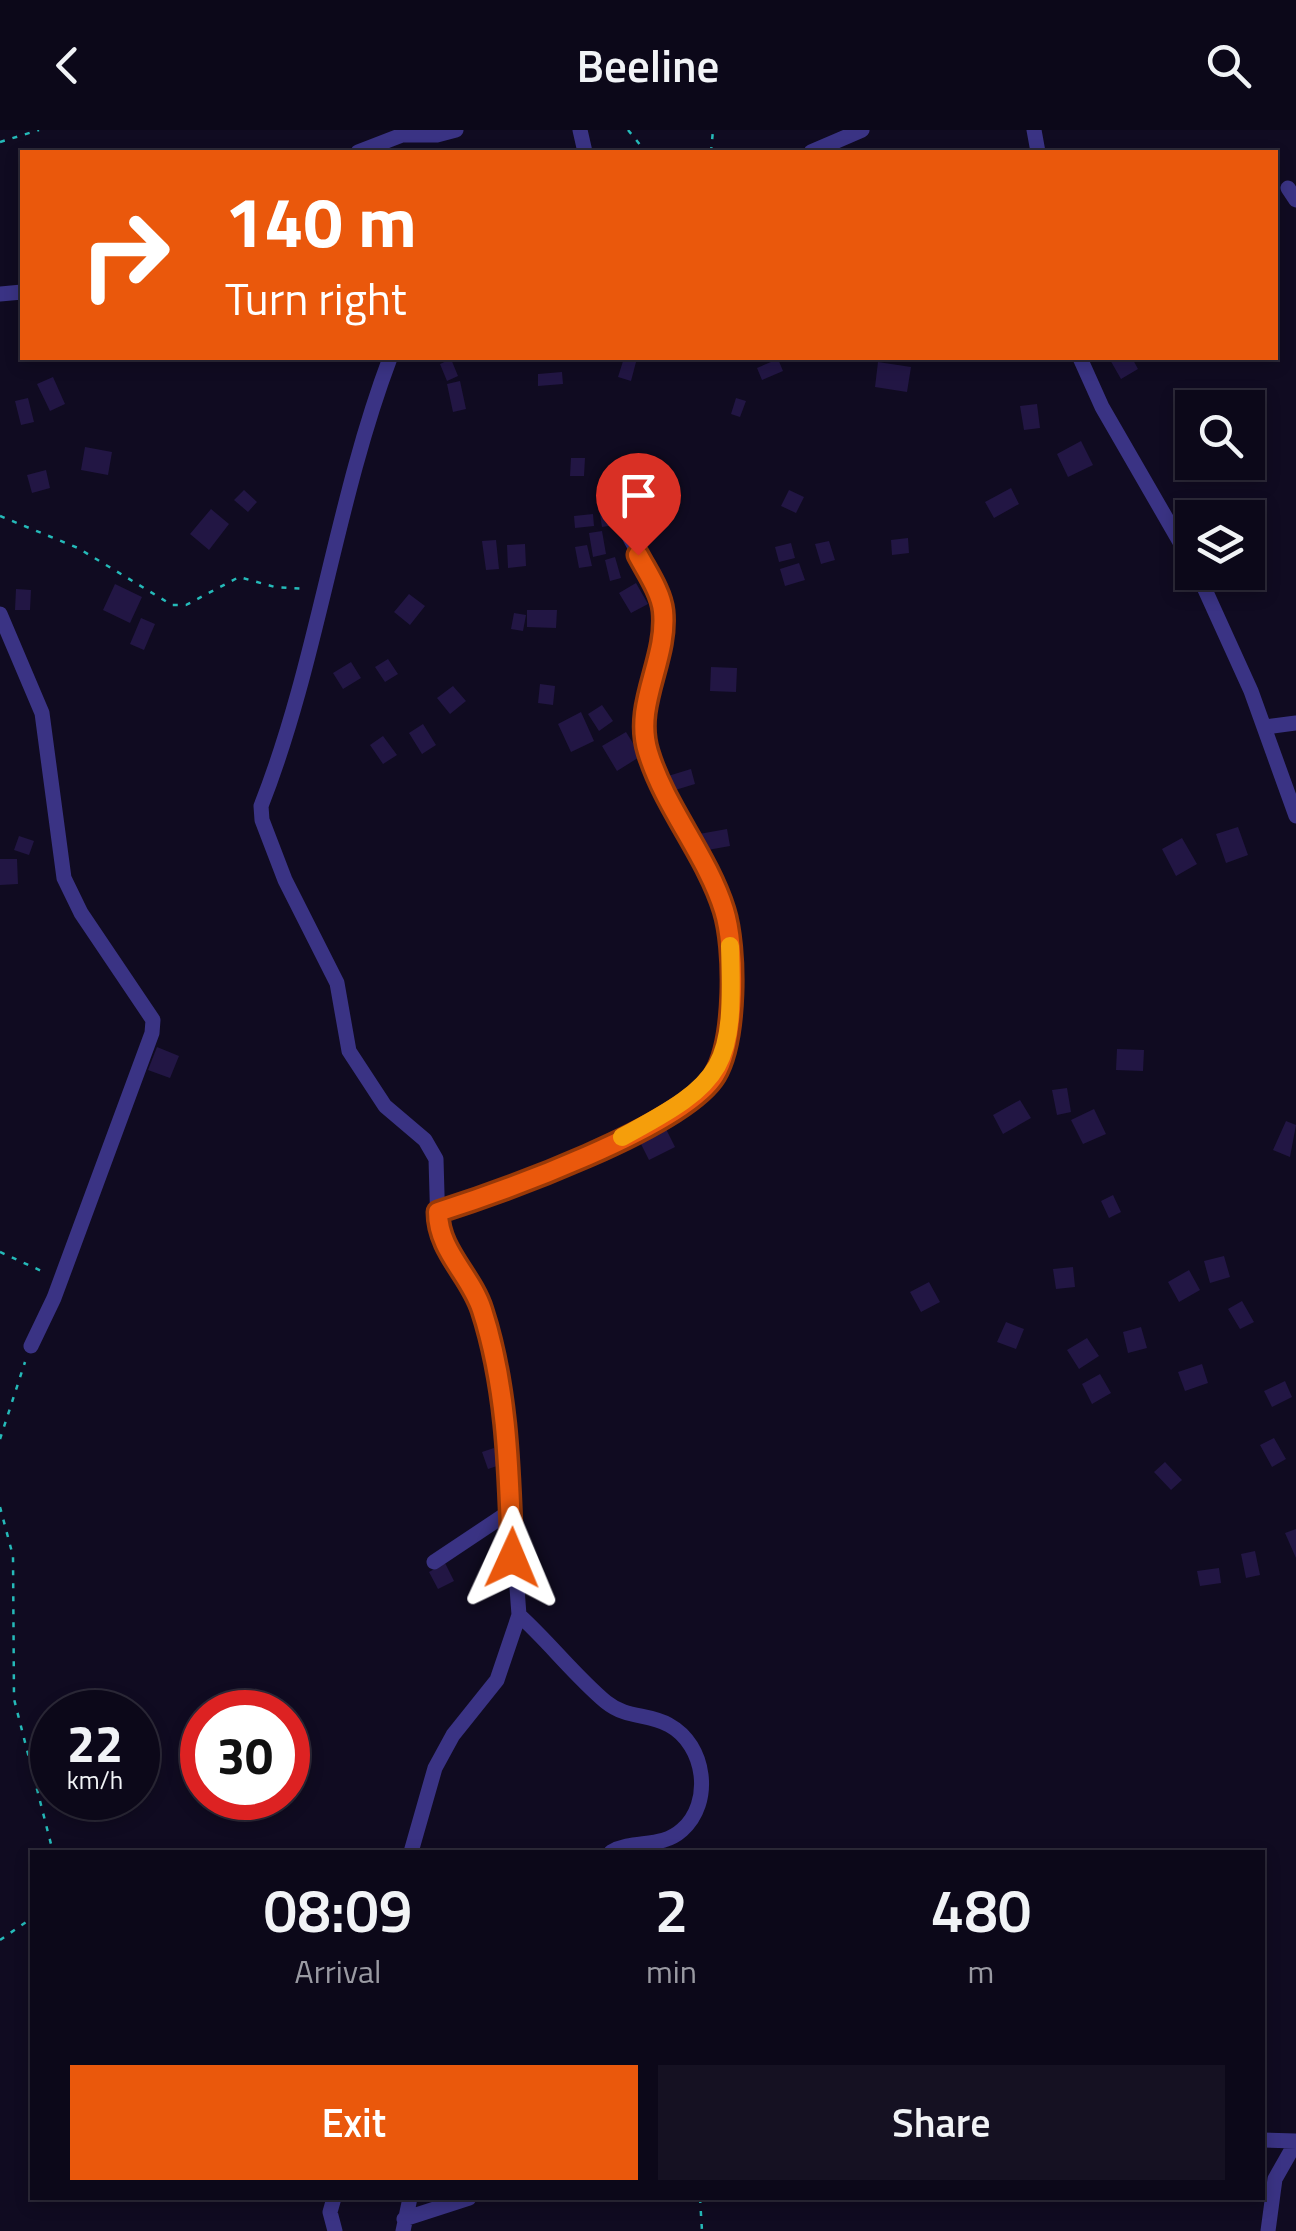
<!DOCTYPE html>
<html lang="en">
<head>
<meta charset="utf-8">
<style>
	:root { --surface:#0c0819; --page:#151122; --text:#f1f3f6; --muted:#9a9aa2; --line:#2c2938; --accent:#ea580c }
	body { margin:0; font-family:"Titillium Web",sans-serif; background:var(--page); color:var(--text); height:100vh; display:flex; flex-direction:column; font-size:38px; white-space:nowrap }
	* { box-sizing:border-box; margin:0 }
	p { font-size:32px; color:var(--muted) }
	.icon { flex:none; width:55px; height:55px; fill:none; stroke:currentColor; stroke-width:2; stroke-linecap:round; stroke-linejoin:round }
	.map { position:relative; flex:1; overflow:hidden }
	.drawer { position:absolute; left:30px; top:1720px; width:1235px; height:350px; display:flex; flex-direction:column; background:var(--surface); border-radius:0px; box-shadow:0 5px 15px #0003,0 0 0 2px var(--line) }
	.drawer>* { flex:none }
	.guide { position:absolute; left:20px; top:20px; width:1258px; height:210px; border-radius:0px; box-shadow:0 5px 15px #0003,0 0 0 2px var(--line); background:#ea580c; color:#fff; overflow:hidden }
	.controls { position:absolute; left:1175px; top:260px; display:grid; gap:20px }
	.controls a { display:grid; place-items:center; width:90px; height:90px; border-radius:0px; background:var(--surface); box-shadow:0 5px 15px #0003,0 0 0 2px var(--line); font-size:50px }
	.speed { position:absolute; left:30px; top:1560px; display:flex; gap:20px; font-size:50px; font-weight:700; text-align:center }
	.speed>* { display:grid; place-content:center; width:130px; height:130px; border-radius:50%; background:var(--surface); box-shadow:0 5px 15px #0003,0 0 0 2px var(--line); line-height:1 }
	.speed small { font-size:25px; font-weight:400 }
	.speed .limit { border:15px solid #d22; background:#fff; color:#111 }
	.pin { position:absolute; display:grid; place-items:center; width:85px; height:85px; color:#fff; margin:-102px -42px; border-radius:50% 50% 50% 0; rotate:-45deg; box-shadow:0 0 10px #0007 }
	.pin .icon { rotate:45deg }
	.me { position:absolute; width:110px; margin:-55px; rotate:1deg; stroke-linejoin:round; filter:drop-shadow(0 0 8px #0008) }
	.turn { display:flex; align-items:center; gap:35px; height:210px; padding:0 40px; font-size:45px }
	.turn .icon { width:130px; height:130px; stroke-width:2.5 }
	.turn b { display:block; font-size:70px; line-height:85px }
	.eta { display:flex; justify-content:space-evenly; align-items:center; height:170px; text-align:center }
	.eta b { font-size:60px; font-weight:600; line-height:70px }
	.primary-button { display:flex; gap:20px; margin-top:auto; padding:20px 40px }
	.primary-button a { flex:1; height:115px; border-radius:0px; background:var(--accent); color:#fff; font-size:40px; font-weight:600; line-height:115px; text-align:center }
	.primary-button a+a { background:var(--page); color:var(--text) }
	header { display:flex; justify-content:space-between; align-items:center; height:130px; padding:0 40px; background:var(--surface); font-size:45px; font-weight:600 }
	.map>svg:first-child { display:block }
</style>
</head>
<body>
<header><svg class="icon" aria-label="back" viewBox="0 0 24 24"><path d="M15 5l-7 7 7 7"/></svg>Beeline<svg class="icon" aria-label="search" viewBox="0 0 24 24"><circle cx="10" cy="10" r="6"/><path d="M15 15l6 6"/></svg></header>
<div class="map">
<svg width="1296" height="2101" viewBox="0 0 1296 2101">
	<rect width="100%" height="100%" fill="#100b21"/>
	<path fill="#221644" d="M 624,228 L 636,232 L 631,251 L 618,247 Z
		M 1109,228 L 1132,228 L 1138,239 L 1121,249 Z
		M 451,229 L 458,246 L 447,251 L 440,234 Z
		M 778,229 L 783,241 L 762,250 L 757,238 Z
		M 878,232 L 911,237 L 907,262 L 875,257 Z
		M 562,242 L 563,254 L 538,256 L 538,244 Z
		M 53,247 L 65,274 L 50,281 L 37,254 Z
		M 460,251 L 466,279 L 453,282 L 447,254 Z
		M 28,268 L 34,292 L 21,295 L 15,271 Z
		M 736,268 L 746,271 L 740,287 L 731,284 Z
		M 1037,274 L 1040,298 L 1024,300 L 1020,276 Z
		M 1081,311 L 1093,335 L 1068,347 L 1057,324 Z
		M 85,317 L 112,322 L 108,345 L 81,340 Z
		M 571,328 L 585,328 L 584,346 L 570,346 Z
		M 626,335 L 629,355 L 611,357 L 608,337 Z
		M 46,340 L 50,358 L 32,363 L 27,345 Z
		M 1011,358 L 1019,374 L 994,388 L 985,372 Z
		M 244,360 L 257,372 L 248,382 L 234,370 Z
		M 789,360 L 804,367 L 796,383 L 781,376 Z
		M 616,369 L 620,394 L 602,397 L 598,371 Z
		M 211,379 L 229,394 L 209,420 L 190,404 Z
		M 593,384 L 594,396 L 575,398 L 574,386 Z
		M 602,401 L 606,424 L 593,427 L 589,403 Z
		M 908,408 L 909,423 L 892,425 L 891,410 Z
		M 496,410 L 499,439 L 486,440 L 482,411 Z
		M 829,411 L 835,430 L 821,434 L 815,414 Z
		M 791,413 L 795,428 L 779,432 L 775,417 Z
		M 525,414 L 526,436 L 508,438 L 507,415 Z
		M 587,415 L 592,436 L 579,438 L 575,417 Z
		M 615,427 L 621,448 L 610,451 L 605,430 Z
		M 799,433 L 805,450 L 785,456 L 780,439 Z
		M 636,453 L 648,474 L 631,483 L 619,463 Z
		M 115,454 L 142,467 L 130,493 L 103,480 Z
		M 16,459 L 31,460 L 30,480 L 15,480 Z
		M 409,464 L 425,476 L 410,495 L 394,482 Z
		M 527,480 L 557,480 L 556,498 L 527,497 Z
		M 514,483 L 526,485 L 523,501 L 511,499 Z
		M 141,488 L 155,494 L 144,520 L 130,514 Z
		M 388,529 L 398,544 L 385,552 L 375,537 Z
		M 351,532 L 361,548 L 343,559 L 333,543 Z
		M 711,537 L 737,538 L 736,562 L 710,561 Z
		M 540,554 L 555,556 L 553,575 L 538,573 Z
		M 453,556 L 466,571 L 450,584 L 437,568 Z
		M 602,575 L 613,591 L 599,601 L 588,584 Z
		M 581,582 L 594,611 L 571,622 L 558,594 Z
		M 423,594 L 436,615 L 422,624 L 409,603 Z
		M 626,602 L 641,626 L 617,641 L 602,616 Z
		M 383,606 L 397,625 L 383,634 L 370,615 Z
		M 691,639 L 695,654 L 672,661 L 668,646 Z
		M 1238,697 L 1248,725 L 1226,733 L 1216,704 Z
		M 727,699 L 730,716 L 702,721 L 699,704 Z
		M 19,706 L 34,711 L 29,725 L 14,720 Z
		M 1182,708 L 1197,734 L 1176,746 L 1162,719 Z
		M 0,729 L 17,729 L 18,754 L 0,755 Z
		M 157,917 L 179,926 L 170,948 L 148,940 Z
		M 1117,919 L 1144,920 L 1143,941 L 1116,940 Z
		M 1067,958 L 1071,982 L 1057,985 L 1052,960 Z
		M 1020,970 L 1031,988 L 1003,1004 L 993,985 Z
		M 1094,979 L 1106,1004 L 1083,1014 L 1071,990 Z
		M 1286,991 L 1296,995 L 1290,1027 L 1273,1020 Z
		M 665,997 L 675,1017 L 649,1030 L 639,1010 Z
		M 1113,1065 L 1121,1082 L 1109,1088 L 1101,1071 Z
		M 1224,1126 L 1230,1147 L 1210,1153 L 1204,1131 Z
		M 1073,1137 L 1075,1157 L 1056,1159 L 1053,1139 Z
		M 1189,1140 L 1200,1160 L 1179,1172 L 1168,1152 Z
		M 929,1152 L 940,1172 L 921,1182 L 910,1162 Z
		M 1242,1171 L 1254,1192 L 1240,1199 L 1228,1179 Z
		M 1006,1192 L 1024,1199 L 1016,1219 L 997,1212 Z
		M 1141,1197 L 1147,1218 L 1128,1223 L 1123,1202 Z
		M 1087,1208 L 1099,1226 L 1079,1239 L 1067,1220 Z
		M 1202,1234 L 1208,1253 L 1185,1261 L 1178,1242 Z
		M 1100,1244 L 1111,1263 L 1092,1274 L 1082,1254 Z
		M 1285,1251 L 1292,1267 L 1272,1277 L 1264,1261 Z
		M 1274,1308 L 1286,1329 L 1272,1337 L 1260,1315 Z
		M 494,1318 L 500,1335 L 488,1339 L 482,1322 Z
		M 1165,1332 L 1182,1350 L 1171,1360 L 1154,1342 Z
		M 1296,1399 L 1296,1428 L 1285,1403 Z
		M 1255,1421 L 1260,1445 L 1246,1448 L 1241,1424 Z
		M 445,1433 L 454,1451 L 438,1459 L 429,1442 Z
		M 1219,1438 L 1221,1453 L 1200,1456 L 1197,1441 Z"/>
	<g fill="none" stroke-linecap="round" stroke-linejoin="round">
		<path stroke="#25bab9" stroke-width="2.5" stroke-dasharray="5 8" stroke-linecap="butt" d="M 628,0 L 646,22
			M 0,12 L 39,0
			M 711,22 L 713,0
			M 0,386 L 78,418 L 172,475 L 186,475 L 239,447 L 275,457 L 307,459
			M 0,1122 L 46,1143
			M 0,1309 L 25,1232
			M 0,1377 L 13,1426 L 14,1569 L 53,1722
			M 0,1810 L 32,1788
			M 700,2068 L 702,2101"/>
		<path stroke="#3a3384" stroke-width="15" d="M 580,0 L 585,22
			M 1034,0 L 1038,22
			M 358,22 L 402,5 L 437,5 L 456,0
			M 811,22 L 862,0
			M 1288,58 L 1296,70
			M 0,164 L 22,162
			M 390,228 C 335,374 318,531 261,676 L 262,690 L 285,750 L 337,853 L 349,921 L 385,976 L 425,1010 L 436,1029 L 438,1099 L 481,1177 L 506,1310 L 519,1485 L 497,1550 L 453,1605 L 435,1638 L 411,1722
			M 1080,228 L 1102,277 L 1192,433
			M 1197,442 L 1251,561 L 1296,686
			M 0,484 L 42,583 L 64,748 L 81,783 L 153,890 L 152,903 L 54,1168 L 31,1216
			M 1265,597 L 1296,593
			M 438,1082 C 499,1062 681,998 714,946 C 736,913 735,820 725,782 C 710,727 668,680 649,626 C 631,574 673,528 663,477 C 658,452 638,425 627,402
			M 434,1432 L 512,1380
			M 519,1485 C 549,1512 575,1546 606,1572 C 627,1589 648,1583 669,1595 C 706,1615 713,1673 682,1700 C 661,1719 634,1709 611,1722
			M 1262,2010 L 1296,2011
			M 334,2068 L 330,2082 L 335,2101
			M 404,2089 L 469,2068
			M 403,2101 L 410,2068
			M 1268,2101 L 1275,2049 L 1296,2012"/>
	</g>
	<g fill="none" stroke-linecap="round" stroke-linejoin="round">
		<g stroke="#983908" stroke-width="25">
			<path id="route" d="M 512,1428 C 509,1345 508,1260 482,1180 C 471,1145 438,1121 438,1082 C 498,1063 684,997 715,945 C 736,910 736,818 724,780 C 707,725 665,678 648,622 C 633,574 668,530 663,481 C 661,462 647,442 638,425"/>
		</g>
		<use href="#route" stroke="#ea580c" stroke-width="18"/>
		<path stroke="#f59e0b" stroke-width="18" d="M 622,1007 C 727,951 734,937 730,816"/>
	</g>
</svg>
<div class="controls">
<a><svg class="icon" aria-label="search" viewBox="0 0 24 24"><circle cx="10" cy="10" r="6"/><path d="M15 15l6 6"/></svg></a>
<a><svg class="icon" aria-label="layers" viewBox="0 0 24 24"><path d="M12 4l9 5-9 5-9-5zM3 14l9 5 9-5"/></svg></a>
</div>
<div class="speed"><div>22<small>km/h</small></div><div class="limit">30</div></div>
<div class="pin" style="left:638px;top:425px;background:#d93025"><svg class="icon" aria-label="arrive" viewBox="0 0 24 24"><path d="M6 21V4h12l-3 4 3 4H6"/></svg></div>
<svg class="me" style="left:512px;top:1428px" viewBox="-20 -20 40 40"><path d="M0-17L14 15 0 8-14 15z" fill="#ea580c" stroke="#fff" stroke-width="4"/></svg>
<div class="guide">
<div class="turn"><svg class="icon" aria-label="right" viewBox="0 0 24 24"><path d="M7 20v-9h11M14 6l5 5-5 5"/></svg><div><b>140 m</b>Turn right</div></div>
</div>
<section class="drawer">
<div class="eta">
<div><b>08:09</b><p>Arrival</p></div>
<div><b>2</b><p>min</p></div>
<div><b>480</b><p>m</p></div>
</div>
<div class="primary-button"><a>Exit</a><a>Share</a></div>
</section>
</div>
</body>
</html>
